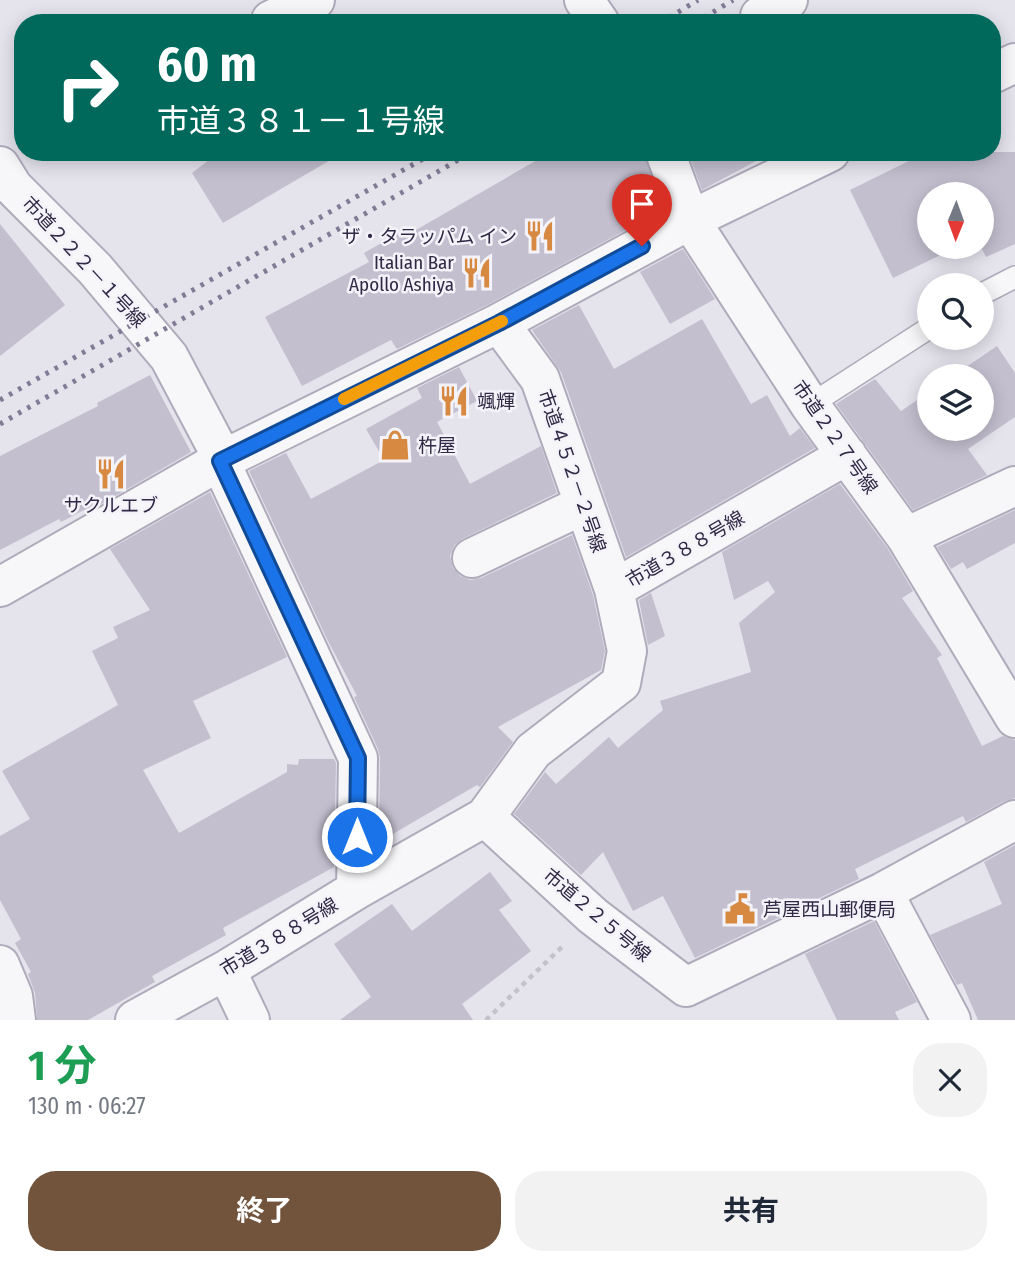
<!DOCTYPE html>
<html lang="ja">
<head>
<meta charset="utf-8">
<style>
	:root { --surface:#fff; --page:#f2f2f3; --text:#1f2937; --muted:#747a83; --accent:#72543c }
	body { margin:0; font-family:"Fira Sans Condensed","Noto Sans JP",sans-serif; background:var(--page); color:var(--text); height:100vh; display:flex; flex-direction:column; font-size:26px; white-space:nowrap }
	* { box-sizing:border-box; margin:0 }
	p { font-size:23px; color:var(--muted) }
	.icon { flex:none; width:38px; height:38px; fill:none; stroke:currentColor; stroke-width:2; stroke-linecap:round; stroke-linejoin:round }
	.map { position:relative; height:1020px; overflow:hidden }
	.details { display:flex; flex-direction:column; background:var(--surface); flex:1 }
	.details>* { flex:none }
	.banner { position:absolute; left:14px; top:14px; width:987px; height:147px; border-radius:28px; box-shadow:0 4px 18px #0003; background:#00695c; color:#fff; overflow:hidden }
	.needle { width:46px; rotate:181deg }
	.tools { position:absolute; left:917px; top:182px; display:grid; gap:14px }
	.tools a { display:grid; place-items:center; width:77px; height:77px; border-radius:50%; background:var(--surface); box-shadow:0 4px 18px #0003; font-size:35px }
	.pin { position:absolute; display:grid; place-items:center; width:60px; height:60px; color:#fff; margin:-72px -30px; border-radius:50% 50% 50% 0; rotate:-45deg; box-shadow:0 0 7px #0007 }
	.pin .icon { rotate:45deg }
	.me { position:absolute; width:77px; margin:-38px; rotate:0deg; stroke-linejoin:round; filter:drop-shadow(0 0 5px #0008) }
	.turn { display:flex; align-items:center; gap:24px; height:147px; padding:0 28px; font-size:32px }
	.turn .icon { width:91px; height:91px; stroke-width:2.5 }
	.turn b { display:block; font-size:49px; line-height:60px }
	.round { display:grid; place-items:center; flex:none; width:74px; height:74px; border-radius:28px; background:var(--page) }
	.overview { display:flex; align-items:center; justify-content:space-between; height:119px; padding:0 28px }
	h1 { font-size:42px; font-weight:700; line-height:52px; color:#1e9e55 }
	.primary-button { display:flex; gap:14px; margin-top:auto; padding:14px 28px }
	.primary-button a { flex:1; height:80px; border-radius:28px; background:var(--accent); color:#fff; font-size:28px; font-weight:700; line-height:80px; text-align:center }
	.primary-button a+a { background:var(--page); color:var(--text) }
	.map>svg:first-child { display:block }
</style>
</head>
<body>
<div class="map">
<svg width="1015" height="1020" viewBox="0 0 1015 1020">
	<rect width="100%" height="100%" fill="#e5e3ec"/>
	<path fill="#c3bfcf" d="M 219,152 L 344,152 L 223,223 L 192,173 Z
		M 551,152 L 644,152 L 663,210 L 489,304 L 397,349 L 391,340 L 302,386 L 265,317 L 369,262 L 364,253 L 406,229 L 409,234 Z
		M 688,152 L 773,152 L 702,190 Z
		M 927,152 L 1015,152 L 1015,244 L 986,257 L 981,247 L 982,194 L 929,194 L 929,247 L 957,247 L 893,278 L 850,190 Z
		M 0,224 L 65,305 L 0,356 Z
		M 683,249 L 715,299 L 670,324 L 640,272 Z
		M 579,305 L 614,369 L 702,319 L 751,404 L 767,395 L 790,436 L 800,428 L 815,448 L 626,557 L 561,372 L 532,330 Z
		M 997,346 L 1015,373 L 1015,417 L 968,449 L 987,475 L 913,510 L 836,404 L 875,379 L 901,411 L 929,392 L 929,429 L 982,429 L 982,376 L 953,376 Z
		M 459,367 L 477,401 L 437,422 L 470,484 L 541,446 L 557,493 L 462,539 L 454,546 L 450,556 L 453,568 L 460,576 L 470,580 L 481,578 L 572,535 L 593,595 L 605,651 L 601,670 L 498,727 L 513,742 L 480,787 L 477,785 L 379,842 L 380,758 L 378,749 L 354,697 L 357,696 L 327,639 L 249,471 L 286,453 L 311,499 L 384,460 L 366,429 L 422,398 L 417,388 Z
		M 150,375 L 191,452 L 86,513 L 84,510 L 61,522 L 59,519 L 0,550 L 0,456 L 98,406 L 97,403 Z
		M 840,484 L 888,549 L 913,591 L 902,598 L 942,655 L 937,658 L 982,746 L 1003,736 L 1015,740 L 1015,798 L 1005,801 L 966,822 L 963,816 L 855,869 L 859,879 L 695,958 L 663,896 L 633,911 L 603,852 L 581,875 L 514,814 L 545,772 L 556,784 L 609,737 L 618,748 L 663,710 L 660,701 L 751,672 L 739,623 L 775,592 L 768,581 L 734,600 L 722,552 Z
		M 210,492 L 287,657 L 193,701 L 211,738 L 143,770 L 179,833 L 287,772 L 287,764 L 298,765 L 299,759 L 334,759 L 336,763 L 334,867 L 223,928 L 226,935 L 152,976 L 155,982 L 88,1020 L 37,1020 L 35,993 L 28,974 L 31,972 L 15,943 L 21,939 L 0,900 L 0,836 L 30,819 L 2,771 L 118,705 L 92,651 L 118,638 L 113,627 L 150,610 L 110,549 Z
		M 1015,510 L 1015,543 L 967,569 L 963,562 L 951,569 L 937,547 Z
		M 651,593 L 665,636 L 648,645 L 639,600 Z
		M 1015,845 L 1015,1020 L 978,1020 L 962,983 L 957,985 L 930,935 L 1002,904 L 984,862 Z
		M 490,872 L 512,901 L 499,910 L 531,951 L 462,1004 L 473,1020 L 340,1020 L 371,997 L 334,944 L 392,904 L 412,931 Z
		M 874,921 L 917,1002 L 895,1012 L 899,1020 L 837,1020 L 805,954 Z"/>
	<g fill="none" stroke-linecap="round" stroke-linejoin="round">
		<g stroke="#afabba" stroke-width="24">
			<path id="service" d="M 982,294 L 1015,277
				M 810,405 L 929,328"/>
		</g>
		<g stroke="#afabba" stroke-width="42">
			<path id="minor" d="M 584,0 L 600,23
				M 760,16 L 788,0
				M 271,20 L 315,0
				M 992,74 L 1015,63
				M 665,152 L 690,220 L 810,405 L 906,537 L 1015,718
				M 0,166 L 13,187 L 95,269 L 169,357 L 216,446 L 220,461 L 358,758 L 356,890
				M 499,323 L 540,379 L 614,589
				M 906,537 L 1015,486
				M 472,558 L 583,505
				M 0,587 L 220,461 L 499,323 L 690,220 L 830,152
				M 485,817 L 593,916 L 686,987
				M 883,892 L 951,1020
				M 0,965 L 13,996 L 16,1020
				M 226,970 L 250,1020
				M 686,987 L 883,892 L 1015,820
				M 135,1020 L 226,970 L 356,890 L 485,817 L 533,751 L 621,683 L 627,651 L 614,589 L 847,455"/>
		</g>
		<path stroke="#c4c1ca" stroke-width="4.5" stroke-dasharray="5 5" stroke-linecap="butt" d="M 486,1020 L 565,944"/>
		<use href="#service" stroke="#f7f6f9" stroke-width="21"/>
		<use href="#minor" stroke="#f7f6f9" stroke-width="38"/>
		<path stroke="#827b96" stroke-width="5" stroke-dasharray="3.5 7" stroke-linecap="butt" d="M 660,23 L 698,0
			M 695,23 L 733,0
			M 0,400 L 435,152
			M 0,424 L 472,152"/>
	</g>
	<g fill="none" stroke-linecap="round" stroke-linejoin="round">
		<g stroke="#114b97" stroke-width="18">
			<path id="route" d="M 357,837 L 358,758 L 220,461 L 499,323 L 642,246"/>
		</g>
		<use href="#route" stroke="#1a73e8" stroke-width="12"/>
		<path stroke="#f59e0b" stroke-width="12" d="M 344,399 L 502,321"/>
	</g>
	<defs>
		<g id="restaurant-bare" transform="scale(2.415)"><path d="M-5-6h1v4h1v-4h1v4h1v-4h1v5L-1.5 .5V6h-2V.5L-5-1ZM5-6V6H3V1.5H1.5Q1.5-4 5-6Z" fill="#d78941" stroke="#f4f3f9" stroke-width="2.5" paint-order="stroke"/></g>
		<g id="shop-bare" transform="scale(2.415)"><path d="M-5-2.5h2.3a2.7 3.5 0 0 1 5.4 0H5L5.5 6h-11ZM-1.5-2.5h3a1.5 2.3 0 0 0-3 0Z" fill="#d78941" stroke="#f4f3f9" stroke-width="2.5" paint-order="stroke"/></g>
		<g id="civic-bare" transform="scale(2.415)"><path d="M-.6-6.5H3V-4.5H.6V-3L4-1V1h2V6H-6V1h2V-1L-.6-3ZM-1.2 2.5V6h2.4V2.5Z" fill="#d78941" stroke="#f4f3f9" stroke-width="2.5" paint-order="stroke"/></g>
	</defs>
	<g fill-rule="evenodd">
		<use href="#restaurant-bare" x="540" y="236"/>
		<use href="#restaurant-bare" x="477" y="273"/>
		<use href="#restaurant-bare" x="454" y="401"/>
		<use href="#shop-bare" x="395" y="445"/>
		<use href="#restaurant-bare" x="111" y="474"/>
		<use href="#civic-bare" x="740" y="909"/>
	</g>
	<g text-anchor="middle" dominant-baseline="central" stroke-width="5" stroke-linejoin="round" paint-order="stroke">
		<g font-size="19" fill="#312945" stroke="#f4f3f9" text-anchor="start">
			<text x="517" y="236" text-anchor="end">ザ・タラッパム イン</text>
			<text x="454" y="262" text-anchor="end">Italian Bar<tspan x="454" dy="22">Apollo Ashiya</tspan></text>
			<text x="477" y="401">颯輝</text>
			<text x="418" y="445">杵屋</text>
			<text x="111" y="505" text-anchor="middle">サクルエブ</text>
			<text x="763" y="909">芦屋西山郵便局</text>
		</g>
		<g font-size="19" fill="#312945" stroke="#f4f3f9">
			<text transform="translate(84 262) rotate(47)">市道２２２－１号線</text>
			<text transform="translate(835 437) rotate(55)">市道２２７号線</text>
			<text transform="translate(572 471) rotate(71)">市道４５２－２号線</text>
			<text transform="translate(685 549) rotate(-30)">市道３８８号線</text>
			<text transform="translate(597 915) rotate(40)">市道２２５号線</text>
			<text transform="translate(279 937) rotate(-31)">市道３８８号線</text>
		</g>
	</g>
</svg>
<div class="tools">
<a><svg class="needle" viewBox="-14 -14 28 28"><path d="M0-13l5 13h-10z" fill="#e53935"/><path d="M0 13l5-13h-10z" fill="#747a83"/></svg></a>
<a><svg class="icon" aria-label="search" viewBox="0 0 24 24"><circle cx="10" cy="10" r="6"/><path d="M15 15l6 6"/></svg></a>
<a><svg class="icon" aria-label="layers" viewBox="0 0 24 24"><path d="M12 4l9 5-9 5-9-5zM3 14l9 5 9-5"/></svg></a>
</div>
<div class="pin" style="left:642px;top:246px;background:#d93025"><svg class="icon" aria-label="arrive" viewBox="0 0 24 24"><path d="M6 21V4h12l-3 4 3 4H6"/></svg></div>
<svg class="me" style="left:357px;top:837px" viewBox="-20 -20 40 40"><circle r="17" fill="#1a73e8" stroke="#fff" stroke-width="3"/><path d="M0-11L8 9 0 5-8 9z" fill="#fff"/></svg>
<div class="banner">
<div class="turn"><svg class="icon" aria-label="right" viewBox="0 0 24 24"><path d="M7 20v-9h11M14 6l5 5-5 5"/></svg><div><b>60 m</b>市道３８１－１号線</div></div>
</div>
</div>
<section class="details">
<div class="overview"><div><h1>1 分</h1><p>130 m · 06:27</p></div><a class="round"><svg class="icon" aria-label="close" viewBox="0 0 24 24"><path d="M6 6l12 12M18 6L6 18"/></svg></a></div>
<div class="primary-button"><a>終了</a><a>共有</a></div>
</section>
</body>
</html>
